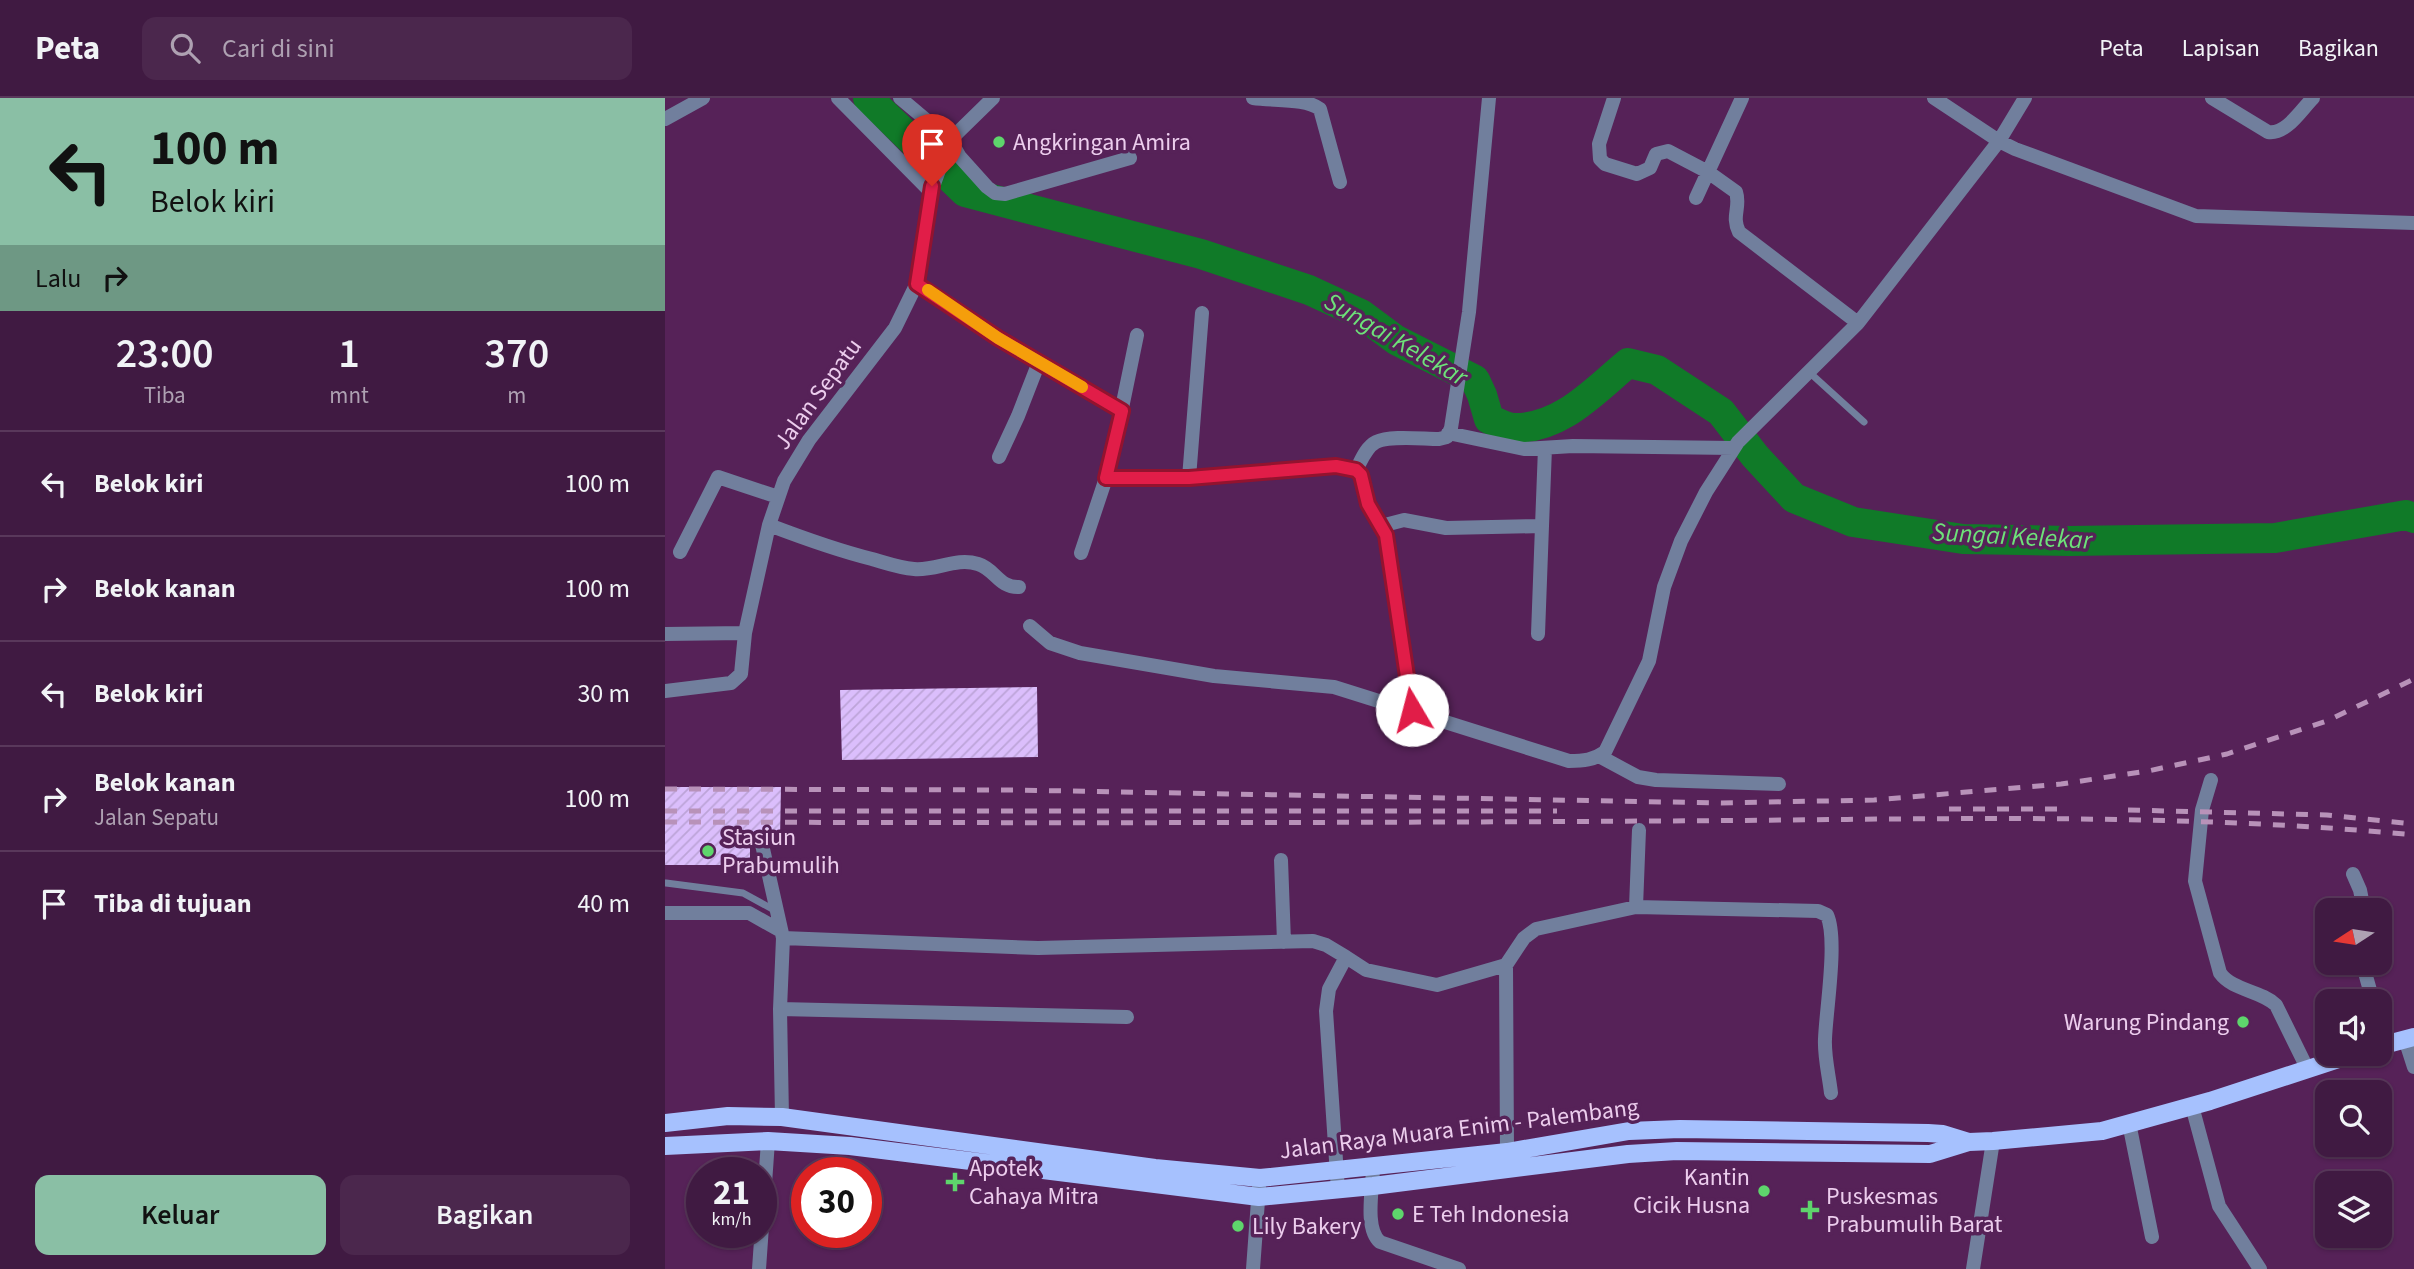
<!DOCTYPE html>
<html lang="id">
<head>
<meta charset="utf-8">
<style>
	:root { --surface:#401a42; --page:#4b274d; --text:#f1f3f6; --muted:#aea1b2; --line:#59385b; --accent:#8abfa5 }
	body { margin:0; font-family:"Source Sans 3",sans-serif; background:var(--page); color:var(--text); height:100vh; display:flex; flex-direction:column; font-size:26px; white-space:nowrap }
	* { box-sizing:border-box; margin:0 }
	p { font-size:23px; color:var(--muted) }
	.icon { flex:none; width:38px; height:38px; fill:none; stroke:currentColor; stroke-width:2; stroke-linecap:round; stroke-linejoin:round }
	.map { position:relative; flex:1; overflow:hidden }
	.sheet { display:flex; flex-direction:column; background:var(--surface); width:665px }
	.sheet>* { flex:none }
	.top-card { background:#8abfa5; color:#111; overflow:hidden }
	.needle { width:46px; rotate:258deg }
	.buttons { position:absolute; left:1650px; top:800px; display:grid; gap:14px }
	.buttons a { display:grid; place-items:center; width:77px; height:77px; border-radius:14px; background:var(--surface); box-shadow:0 2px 5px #0004,0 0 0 2px var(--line); font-size:35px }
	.speed { position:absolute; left:21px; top:1059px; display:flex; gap:14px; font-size:35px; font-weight:700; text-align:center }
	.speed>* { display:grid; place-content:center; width:91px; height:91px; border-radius:50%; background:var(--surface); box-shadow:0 2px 5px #0004,0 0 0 2px var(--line); line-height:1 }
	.speed small { font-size:18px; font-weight:400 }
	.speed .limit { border:10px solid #d22; background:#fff; color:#111 }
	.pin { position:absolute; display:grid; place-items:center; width:60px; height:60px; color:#fff; margin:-72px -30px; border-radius:50% 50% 50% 0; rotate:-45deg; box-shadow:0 0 7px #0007 }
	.pin .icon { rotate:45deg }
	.me { position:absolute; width:77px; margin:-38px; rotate:352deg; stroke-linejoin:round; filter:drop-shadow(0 0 5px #0008) }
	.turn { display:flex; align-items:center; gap:24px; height:147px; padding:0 35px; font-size:32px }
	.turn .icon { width:91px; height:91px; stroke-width:2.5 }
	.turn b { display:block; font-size:49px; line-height:60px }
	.then { display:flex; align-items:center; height:66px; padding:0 35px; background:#0003; gap:14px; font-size:26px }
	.eta { display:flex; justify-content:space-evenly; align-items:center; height:119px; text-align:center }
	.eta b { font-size:42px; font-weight:600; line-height:49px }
	.action { display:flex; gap:14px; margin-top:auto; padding:14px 35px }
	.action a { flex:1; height:80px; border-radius:14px; background:var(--accent); color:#111; font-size:28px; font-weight:600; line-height:80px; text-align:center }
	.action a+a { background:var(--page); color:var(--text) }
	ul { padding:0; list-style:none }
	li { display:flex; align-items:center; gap:21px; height:105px; padding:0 35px; border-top:2px solid var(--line) }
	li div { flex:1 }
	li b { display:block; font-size:26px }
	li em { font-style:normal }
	header { display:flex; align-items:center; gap:42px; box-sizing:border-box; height:98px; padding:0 35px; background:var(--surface); border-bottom:2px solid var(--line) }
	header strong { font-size:33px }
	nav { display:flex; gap:38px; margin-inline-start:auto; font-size:24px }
	.search { width:490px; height:63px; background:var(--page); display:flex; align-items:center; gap:18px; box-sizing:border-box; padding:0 24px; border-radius:14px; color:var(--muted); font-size:26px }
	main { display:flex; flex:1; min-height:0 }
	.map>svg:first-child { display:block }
</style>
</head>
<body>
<header>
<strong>Peta</strong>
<div class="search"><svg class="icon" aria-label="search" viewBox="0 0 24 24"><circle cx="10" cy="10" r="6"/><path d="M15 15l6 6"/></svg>Cari di sini</div>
<nav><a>Peta</a><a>Lapisan</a><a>Bagikan</a></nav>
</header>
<main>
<section class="sheet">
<div class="top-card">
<div class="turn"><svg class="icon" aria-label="left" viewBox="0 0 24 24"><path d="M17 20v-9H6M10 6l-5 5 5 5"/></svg><div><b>100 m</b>Belok kiri</div></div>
<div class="then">Lalu<svg class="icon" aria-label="right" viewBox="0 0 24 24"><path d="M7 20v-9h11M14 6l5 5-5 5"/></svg></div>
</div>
<div class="eta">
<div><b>23:00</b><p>Tiba</p></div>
<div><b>1</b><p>mnt</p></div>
<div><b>370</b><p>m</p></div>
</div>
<ul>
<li><svg class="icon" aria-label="left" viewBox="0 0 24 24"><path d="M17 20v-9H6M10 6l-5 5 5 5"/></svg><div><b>Belok kiri</b></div><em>100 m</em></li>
<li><svg class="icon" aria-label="right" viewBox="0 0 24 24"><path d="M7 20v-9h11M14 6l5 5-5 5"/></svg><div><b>Belok kanan</b></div><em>100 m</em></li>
<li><svg class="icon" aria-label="left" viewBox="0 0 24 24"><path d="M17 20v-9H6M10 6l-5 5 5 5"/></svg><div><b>Belok kiri</b></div><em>30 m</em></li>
<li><svg class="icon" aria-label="right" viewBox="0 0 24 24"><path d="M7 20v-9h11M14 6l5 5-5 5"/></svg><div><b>Belok kanan</b><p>Jalan Sepatu</p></div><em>100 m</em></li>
<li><svg class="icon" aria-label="arrive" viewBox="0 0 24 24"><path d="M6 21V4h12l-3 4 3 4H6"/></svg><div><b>Tiba di tujuan</b></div><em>40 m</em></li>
</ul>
<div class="action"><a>Keluar</a><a>Bagikan</a></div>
</section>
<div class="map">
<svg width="1749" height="1171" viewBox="0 0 1749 1171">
	<defs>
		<pattern id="building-hatch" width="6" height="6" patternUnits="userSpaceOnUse" patternTransform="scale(1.75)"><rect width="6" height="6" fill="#dbbefc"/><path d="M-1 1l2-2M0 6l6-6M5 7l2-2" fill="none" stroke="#bda4d8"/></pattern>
	</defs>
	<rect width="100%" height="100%" fill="#562258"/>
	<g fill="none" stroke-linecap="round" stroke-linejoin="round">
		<path stroke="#107a28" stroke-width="30" d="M 203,0 L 300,94 L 536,156 L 644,192 L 696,216 L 731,242 L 810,282 L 817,297 L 824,321 C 831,324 841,330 850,330 C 897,330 929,293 963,265 L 992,272 L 1056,314 L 1090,358 L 1129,400 L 1188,424 L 1298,441 L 1404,443 L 1610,440 L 1741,417 L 1749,420"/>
	</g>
	<path fill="url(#building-hatch)" d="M 372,589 L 373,659 L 177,662 L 175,592 Z
		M 0,689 L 116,689 L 115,740 L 105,740 L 98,733 L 90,735 L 85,740 L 85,767 L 0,767 Z"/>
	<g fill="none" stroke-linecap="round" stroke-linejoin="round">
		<path stroke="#717f9d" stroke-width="7" d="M 1144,274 L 1199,324
			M 1,785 L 78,795 L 111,813"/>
		<path stroke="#717f9d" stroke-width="14" d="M 173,0 L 266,94
			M 235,0 L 285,42 L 295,59 L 322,89 L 330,95 L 340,96 L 465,60
			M 588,0 C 609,3 641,0 655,11 L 675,84
			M 949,0 L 934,46 L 935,61 L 940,66 L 972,76 L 985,70 L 991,56 L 1003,53 L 1043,74 L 1071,94 C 1076,109 1066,118 1074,134 L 1193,225
			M 1269,0 L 1334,43 L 1350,51 L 1531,118 L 1749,125
			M 1547,0 L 1603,34 C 1621,37 1636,12 1648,0
			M 0,21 L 38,0
			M 1031,100 L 1077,0
			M 252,185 L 333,240 L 457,313
			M 783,335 L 859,351 L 908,348 L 1069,350
			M 334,359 L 353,318 L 374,264
			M 691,372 C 696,363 701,349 711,344 C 725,337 757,341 774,341 L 782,339 L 786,330 L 804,214 L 824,0
			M 441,380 L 524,380 L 671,368 L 691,372 L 696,377 L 703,406 L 721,437 L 747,612
			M 524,380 L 537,215
			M 104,427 C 138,440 171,452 207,461 C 221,465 235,470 249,471 C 271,473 291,459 313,466 C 330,471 334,490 354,489
			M 716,428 L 739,422 L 781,430 L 877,428 L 880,350
			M 15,454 L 53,379 L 113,399
			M 416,455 L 445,368 L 472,237
			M 365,528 L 385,545 L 415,555 L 549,578 L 669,589 L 904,663 C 918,663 929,662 940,654 L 984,563 L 999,489 L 1016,443 L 1041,394 L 1073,344 L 1193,225 L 1334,43 L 1360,0
			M 0,536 L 80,535
			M 873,536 L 877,428
			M 0,593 L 66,585 L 76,576 L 80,535 L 104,427 L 119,383 L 144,342 L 230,230 L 252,185 L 266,94 L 285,42 L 328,0
			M 934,658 L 973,679 L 991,682 L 1114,686
			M 1546,682 L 1537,712 L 1530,783 L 1555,875 C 1568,893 1595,892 1611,907 L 1642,970
			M 96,742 L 118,840 L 115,911 L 117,1019
			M 616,762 L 619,844
			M 1688,776 L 1695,792 L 1699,812
			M 971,809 L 1153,813 L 1162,817 C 1173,841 1161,912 1160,941 C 1159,958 1164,977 1166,995
			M 0,815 L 84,815 L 116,833
			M 118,840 L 373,850 L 648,843 L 661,847 L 681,859 L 664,891 L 661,913 L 673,1092
			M 681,859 L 701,872 L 772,887 L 841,867 L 859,840 L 871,831 L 971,809 L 974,732
			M 1697,864 L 1708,903
			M 841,867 L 842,1054 L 846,1063
			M 115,911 L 462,919
			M 1715,921 L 1725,945
			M 1740,941 L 1749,969
			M 1527,1008 L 1554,1108 L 1595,1171
			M 1464,1025 L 1487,1139
			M 708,1069 C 708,1090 699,1130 715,1144 L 794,1171
			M 94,1171 L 103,1043
			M 588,1171 L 594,1089"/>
		<path stroke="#717f9d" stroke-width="14" d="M 1308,1171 L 1328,1043"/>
		<path stroke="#a6c1fe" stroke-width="18" d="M 1715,948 L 1749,939
			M 0,1025 L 63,1018 L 117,1019 L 490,1070 L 595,1080 L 842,1054 L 964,1033 L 1015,1031 L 1263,1035 L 1278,1036 L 1304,1044 L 1328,1043 L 1437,1033 L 1545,1003 L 1689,956
			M 0,1048 L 103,1043 L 185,1048 L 594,1099 L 708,1088 L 963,1056 L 1012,1053 L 1265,1056 L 1304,1044"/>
		<path stroke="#b892b9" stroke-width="5" stroke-dasharray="12 12" stroke-linecap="butt" d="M 0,691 L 349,692 L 1056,705 L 1209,702 L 1396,686 L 1483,673 L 1562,656 L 1662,623 L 1749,581
			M 1284,711 L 1393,711
			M 1463,712 L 1662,717 L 1749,726
			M 0,713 L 892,713
			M 0,724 C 331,725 662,725 993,723 C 1245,722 1498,713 1749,737"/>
	</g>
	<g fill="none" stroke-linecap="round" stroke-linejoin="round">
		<g stroke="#92132f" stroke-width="18">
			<path id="route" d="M 267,88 L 252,186 L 333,240 L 457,313 L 441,380 L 524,380 L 671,368 L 691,372 L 696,377 L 703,406 L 721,437 L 747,612"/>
		</g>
		<use href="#route" stroke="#e11d48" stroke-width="12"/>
		<path stroke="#f59e0b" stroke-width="12" d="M 263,192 L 333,240 L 417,289"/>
	</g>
	<g fill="#5ed56c" stroke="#562258" stroke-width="2.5">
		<circle cx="334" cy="44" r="7"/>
		<circle cx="43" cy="753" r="7"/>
		<circle cx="1578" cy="924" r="7"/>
		<path d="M286.5 1073.5h7v7h7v7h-7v7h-7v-7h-7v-7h7z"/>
		<circle cx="1099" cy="1093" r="7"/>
		<path d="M1141.5 1101.5h7v7h7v7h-7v7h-7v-7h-7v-7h7z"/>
		<circle cx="733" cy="1116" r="7"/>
		<circle cx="573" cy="1128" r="7"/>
	</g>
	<g text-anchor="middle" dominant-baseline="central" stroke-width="7" stroke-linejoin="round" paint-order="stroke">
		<g font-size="24" fill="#eccded" stroke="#562258" text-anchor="start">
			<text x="348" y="44">Angkringan Amira</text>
			<text x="57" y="739">Stasiun<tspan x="57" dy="28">Prabumulih</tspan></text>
			<text x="1564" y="924" text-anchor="end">Warung Pindang</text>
			<text x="304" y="1070">Apotek<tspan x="304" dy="28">Cahaya Mitra</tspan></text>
			<text x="1085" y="1079" text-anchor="end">Kantin<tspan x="1085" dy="28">Cicik Husna</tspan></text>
			<text x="1161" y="1098">Puskesmas<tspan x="1161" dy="28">Prabumulih Barat</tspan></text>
			<text x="747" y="1116">E Teh Indonesia</text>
			<text x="587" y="1128">Lily Bakery</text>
		</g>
		<g font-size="24" fill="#eccded" stroke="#562258">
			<text transform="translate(153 296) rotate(-54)">Jalan Sepatu</text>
			<text transform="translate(794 1031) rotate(-7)">Jalan Raya Muara Enim - Palembang</text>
		</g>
		<g font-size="26" font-style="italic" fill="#6de279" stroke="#562258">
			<text transform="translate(731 241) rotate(30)">Sungai Kelekar</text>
			<text transform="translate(1347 438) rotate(3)">Sungai Kelekar</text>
		</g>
	</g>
</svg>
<div class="buttons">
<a><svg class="needle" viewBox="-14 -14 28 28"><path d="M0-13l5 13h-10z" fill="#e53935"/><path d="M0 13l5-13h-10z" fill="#aea1b2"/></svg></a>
<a><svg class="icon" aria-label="sound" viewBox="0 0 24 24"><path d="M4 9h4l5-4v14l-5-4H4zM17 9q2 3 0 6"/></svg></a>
<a><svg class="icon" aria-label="search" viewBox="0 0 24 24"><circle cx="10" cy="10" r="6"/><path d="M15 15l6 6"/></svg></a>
<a><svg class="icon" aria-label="layers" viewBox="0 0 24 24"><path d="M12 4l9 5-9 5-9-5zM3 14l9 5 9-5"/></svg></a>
</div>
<div class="speed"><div>21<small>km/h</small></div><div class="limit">30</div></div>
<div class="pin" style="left:267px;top:88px;background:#d93025"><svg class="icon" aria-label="arrive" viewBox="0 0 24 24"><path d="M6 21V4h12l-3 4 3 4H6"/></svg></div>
<svg class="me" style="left:747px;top:612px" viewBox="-20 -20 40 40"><circle r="19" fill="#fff"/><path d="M0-13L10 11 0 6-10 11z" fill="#e11d48"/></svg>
</div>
</main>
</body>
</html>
